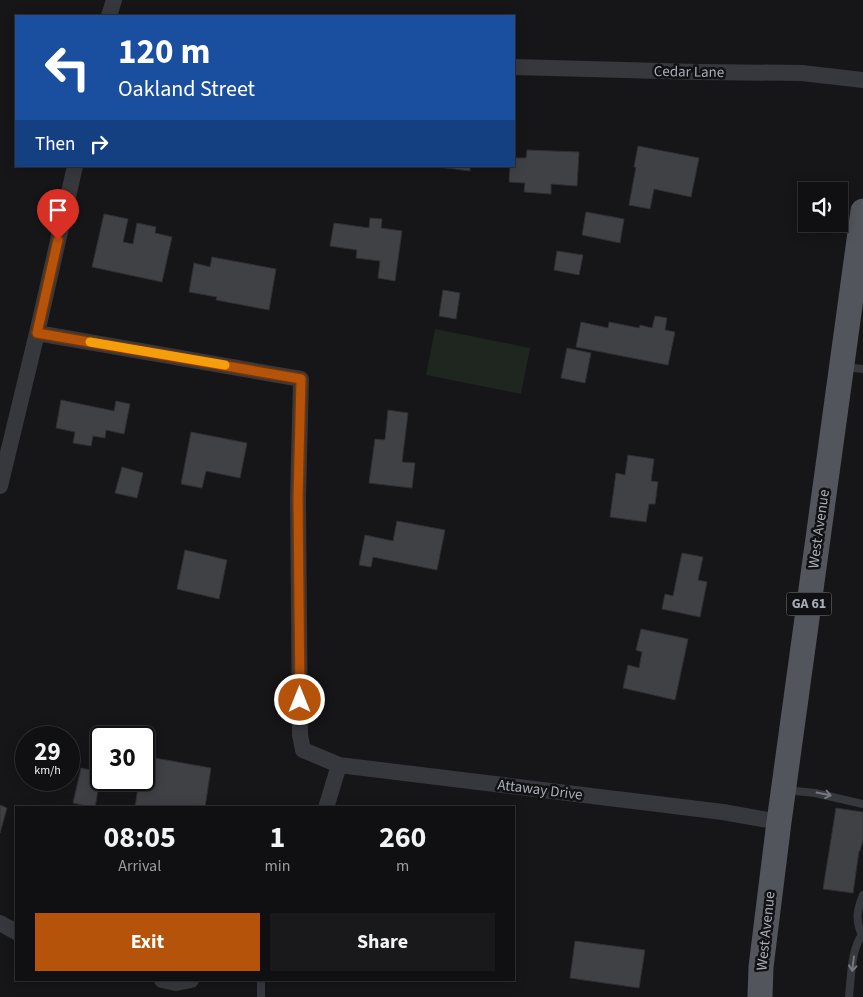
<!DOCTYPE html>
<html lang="en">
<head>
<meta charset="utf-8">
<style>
	:root { --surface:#101012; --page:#19191b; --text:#f1f3f6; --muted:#9c9d9f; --line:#303032; --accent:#b45309 }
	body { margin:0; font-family:"Source Sans 3",sans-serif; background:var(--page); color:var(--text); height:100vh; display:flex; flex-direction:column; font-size:19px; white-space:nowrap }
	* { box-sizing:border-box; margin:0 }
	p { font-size:16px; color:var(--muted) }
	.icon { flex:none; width:28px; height:28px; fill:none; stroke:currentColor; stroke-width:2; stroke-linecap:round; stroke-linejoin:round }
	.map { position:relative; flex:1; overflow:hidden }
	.panel { position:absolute; left:15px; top:806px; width:500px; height:175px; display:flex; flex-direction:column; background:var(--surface); border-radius:0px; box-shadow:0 2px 12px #0003,0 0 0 1px var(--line) }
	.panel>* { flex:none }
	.hud { position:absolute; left:15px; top:15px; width:500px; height:152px; border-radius:0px; box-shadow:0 2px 12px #0003,0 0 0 1px var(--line); background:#1a4fa0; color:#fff; overflow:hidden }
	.tools { position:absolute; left:798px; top:182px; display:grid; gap:10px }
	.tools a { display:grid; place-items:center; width:50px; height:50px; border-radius:0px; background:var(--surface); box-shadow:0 2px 12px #0003,0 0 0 1px var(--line); font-size:25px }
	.speed { position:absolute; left:15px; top:726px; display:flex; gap:10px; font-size:25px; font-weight:700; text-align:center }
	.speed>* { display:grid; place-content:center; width:65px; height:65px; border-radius:50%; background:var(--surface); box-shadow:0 2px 12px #0003,0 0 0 1px var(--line); line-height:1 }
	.speed small { font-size:12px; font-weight:400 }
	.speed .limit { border:2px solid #111; border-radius:8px; background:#fff; color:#111 }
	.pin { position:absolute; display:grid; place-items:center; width:42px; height:42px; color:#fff; margin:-51px -21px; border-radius:50% 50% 50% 0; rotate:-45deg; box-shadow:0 0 5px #0007 }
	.pin .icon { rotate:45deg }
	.me { position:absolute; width:55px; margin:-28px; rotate:0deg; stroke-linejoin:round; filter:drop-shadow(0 0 4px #0008) }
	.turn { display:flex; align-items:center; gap:18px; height:105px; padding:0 20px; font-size:22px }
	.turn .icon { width:65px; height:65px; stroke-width:2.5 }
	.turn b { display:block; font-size:35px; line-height:42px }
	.then { display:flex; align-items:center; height:48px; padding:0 20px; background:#0003; gap:10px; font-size:19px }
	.eta { display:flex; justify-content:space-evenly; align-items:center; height:85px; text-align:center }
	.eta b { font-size:30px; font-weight:700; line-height:35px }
	.button { display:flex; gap:10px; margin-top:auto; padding:10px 20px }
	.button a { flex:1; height:58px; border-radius:0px; background:var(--accent); color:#fff; font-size:20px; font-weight:700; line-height:58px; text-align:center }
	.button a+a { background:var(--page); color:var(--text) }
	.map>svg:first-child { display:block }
</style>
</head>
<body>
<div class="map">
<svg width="863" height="997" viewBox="0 0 863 997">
	<rect width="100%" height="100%" fill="#161618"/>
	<path fill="#1e261f" d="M 435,329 L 530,348 L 521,394 L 426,375 Z"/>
	<path fill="#404145" stroke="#303034" d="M 638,146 L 699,158 L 691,197 L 654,189 L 650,209 L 629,205 L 636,167 L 634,167 Z
		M 527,150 L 579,152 L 577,186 L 551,184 L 551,194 L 524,192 L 525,183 L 509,182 L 510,166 L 514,166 L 514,158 L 526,158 Z
		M 431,166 L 470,166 L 470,171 Z
		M 586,212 L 624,219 L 620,243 L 582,235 Z
		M 104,214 L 128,219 L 123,242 L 133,244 L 137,223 L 156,227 L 155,233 L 172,237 L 162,282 L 92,267 Z
		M 370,218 L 382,219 L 381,228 L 402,231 L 395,281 L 378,278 L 380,261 L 356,258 L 357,250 L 330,246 L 334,223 L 369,228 Z
		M 557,251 L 583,255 L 579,275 L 554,270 Z
		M 212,257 L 276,269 L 269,310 L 216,300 L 217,297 L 189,292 L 194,263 L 210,267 Z
		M 443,290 L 460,293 L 456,319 L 439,316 Z
		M 655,316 L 667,318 L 665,330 L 675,332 L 668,365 L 576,347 L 581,322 L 608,328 L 609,322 L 639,328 L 640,325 L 652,328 Z
		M 567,348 L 591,353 L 585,383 L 561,378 Z
		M 61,400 L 114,411 L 116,401 L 130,404 L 124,434 L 106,430 L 105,438 L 93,436 L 91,446 L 73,443 L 75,432 L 56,428 Z
		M 388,410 L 408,413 L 402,462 L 415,463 L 412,488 L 369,483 L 375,439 L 385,440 Z
		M 191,432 L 247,443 L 240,478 L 206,471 L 202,488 L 181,484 Z
		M 628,455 L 654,459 L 651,481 L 658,482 L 655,504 L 649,504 L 646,522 L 610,517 L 616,473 L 625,475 Z
		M 122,467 L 143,473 L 137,498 L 115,493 Z
		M 397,521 L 445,530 L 437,570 L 373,557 L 371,567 L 359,565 L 365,535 L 393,541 Z
		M 185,550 L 227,560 L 219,599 L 177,589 Z
		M 682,553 L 703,557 L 698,580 L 707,582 L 700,617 L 662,609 L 665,594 L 673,596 Z
		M 641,629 L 688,639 L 675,700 L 623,688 L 628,665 L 639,668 L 642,652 L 636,650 Z
		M 144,756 L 211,768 L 205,807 L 196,805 L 196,808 L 162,808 L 155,805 L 154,808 L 135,808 L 139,780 L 144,780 Z
		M 81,768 L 101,772 L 95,808 L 73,803 Z
		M 0,805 L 7,808 L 0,833 Z
		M 836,808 L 863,812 L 863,839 L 860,851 L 859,851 L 853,893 L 823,889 Z
		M 575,941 L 645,950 L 639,988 L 570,978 Z"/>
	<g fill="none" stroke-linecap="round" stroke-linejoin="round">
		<path stroke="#37383d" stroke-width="8" d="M 845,367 L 863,369
			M 785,790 L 815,793 L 863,804
			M 862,935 C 855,920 857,910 863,895
			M 261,997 L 261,980
			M 849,997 C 851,979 851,947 863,934"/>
		<path stroke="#37383d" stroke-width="16" d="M 109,16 L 114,0
			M 514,67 L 698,72 L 802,73 L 863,80
			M 37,333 L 301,379 L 298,498 L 300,735 L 303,750 L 339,765 L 723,812 L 779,822
			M 0,486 L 37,333 L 75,166
			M 326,808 L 339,765
			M 0,923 L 16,932
			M 162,980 L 176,983 L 191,980"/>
		<path stroke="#53555c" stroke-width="25" d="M 760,997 L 761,967 L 779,822 L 863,211"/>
	</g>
	<defs><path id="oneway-shaft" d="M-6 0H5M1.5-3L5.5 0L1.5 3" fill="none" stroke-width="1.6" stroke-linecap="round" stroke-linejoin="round" transform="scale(1.25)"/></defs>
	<g stroke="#757881">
		<use href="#oneway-shaft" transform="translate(824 794) rotate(11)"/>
		<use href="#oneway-shaft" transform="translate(853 964) rotate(97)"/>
	</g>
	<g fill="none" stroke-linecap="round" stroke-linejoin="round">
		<g stroke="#753606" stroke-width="12">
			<path id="route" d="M 58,240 L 37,333 L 301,379 L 298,498 L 300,700"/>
		</g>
		<use href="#route" stroke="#b45309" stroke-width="9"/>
		<path stroke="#f59e0b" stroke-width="9" d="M 90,342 L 225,365"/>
	</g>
	<g text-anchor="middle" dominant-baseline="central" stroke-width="5" stroke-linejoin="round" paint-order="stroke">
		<rect fill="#111113" stroke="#7b7e86" stroke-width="1" x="786.5" y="592.5" width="45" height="23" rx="4"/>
		<g font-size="14" font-weight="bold" fill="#a8adb8">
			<text x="809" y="604">GA 61</text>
		</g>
		<g font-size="15" fill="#a8adb8" stroke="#111113">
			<text transform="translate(689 72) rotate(1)">Cedar Lane</text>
			<text transform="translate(819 529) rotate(-82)">West Avenue</text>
			<text transform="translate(540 790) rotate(7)">Attaway Drive</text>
			<text transform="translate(766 931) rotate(-84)">West Avenue</text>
		</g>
	</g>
</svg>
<div class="tools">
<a><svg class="icon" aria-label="sound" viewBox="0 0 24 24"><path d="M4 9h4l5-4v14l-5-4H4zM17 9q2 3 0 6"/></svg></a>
</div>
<div class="speed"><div>29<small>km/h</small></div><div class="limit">30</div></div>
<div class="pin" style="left:58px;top:240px;background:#d93025"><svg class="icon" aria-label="arrive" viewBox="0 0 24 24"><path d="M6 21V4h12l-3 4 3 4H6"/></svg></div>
<svg class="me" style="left:300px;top:700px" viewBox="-20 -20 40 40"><circle r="17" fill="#b45309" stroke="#fff" stroke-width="3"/><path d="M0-11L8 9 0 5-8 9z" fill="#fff"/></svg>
<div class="hud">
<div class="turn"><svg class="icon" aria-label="left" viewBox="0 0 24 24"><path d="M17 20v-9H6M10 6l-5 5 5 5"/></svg><div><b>120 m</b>Oakland Street</div></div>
<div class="then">Then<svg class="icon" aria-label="right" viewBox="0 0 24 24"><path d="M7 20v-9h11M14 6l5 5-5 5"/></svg></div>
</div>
<section class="panel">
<div class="eta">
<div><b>08:05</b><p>Arrival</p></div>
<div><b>1</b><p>min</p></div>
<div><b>260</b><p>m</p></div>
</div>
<div class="button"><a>Exit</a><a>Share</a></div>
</section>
</div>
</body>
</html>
